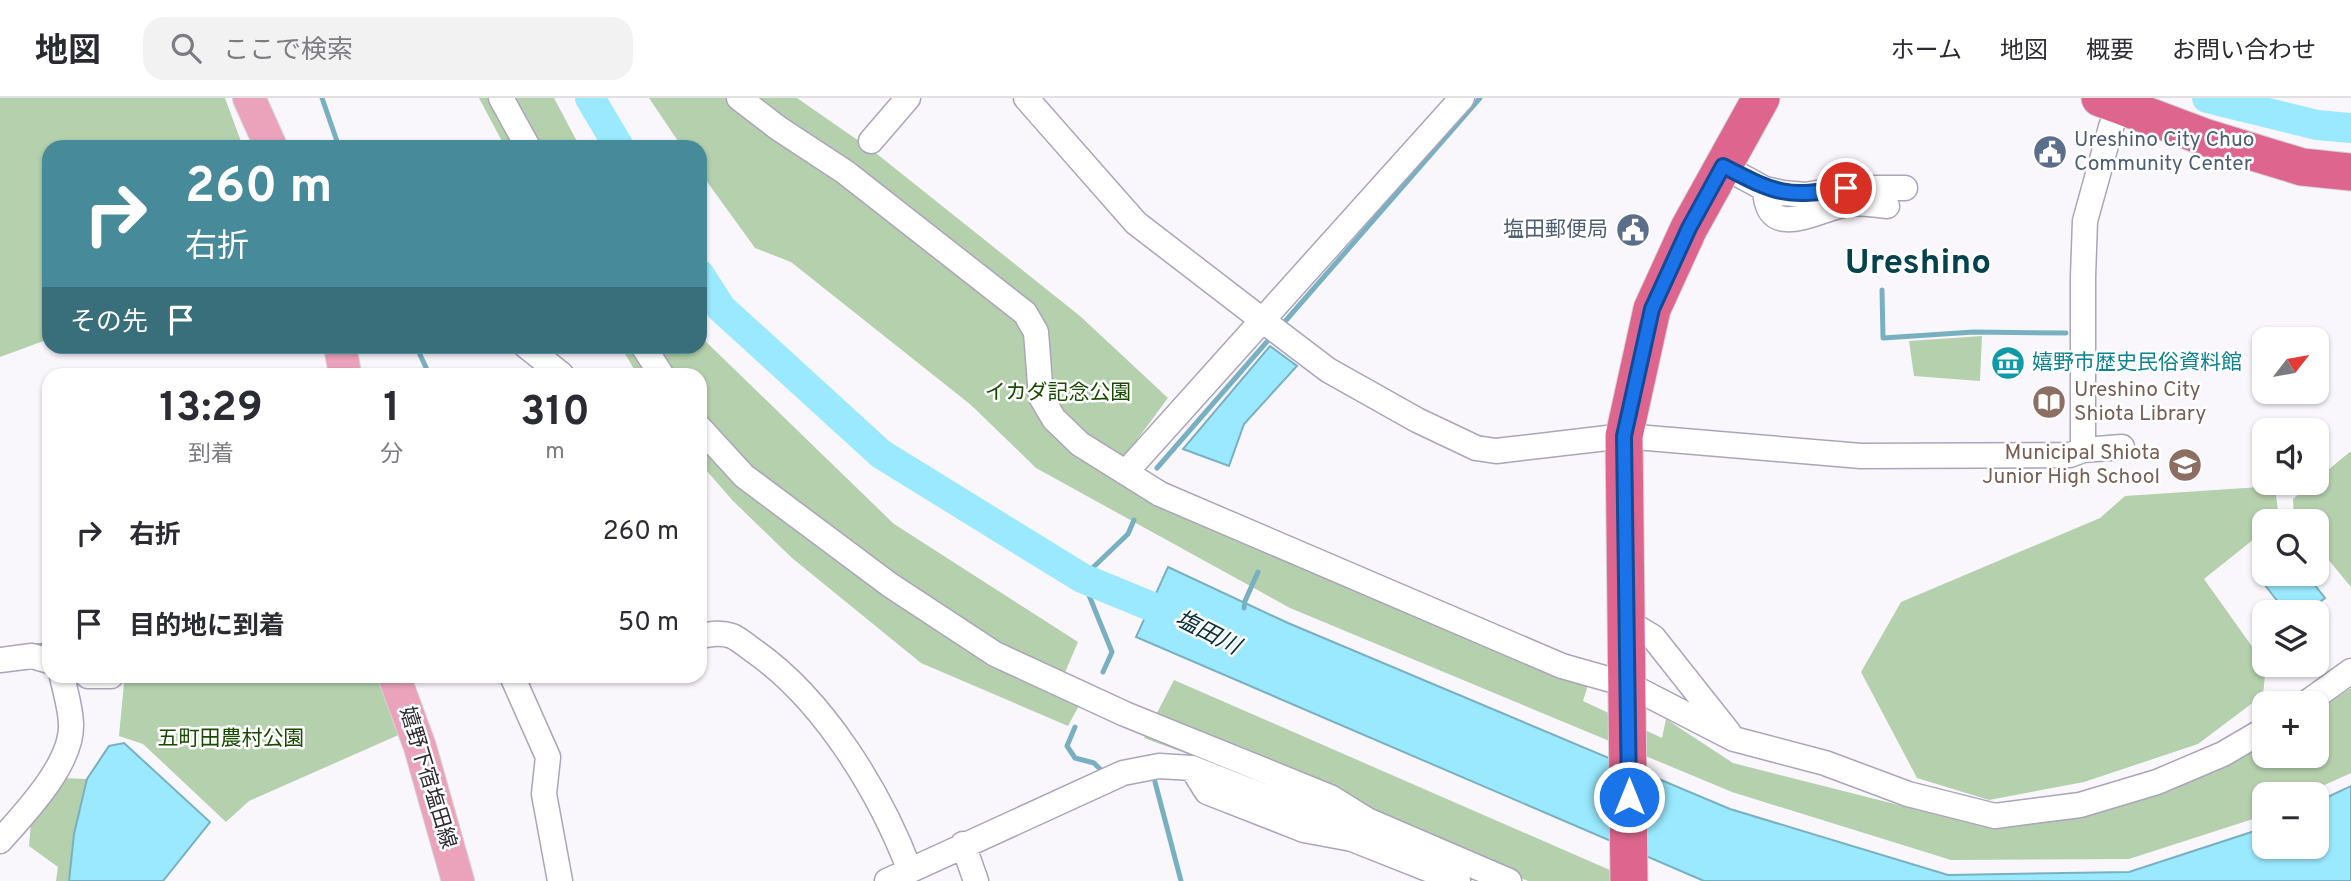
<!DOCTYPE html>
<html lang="ja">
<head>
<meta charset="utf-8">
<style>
	:root { --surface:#fff; --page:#f2f2f3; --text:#2b2b33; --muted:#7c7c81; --line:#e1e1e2 }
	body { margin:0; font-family:Overpass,"Noto Sans JP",sans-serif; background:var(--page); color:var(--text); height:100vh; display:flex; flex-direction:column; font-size:26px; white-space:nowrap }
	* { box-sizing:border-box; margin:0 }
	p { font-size:23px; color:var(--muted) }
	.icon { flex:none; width:38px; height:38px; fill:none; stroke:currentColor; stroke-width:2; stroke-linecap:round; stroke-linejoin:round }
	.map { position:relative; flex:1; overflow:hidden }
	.details { position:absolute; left:42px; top:270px; width:665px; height:315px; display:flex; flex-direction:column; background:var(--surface); border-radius:21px; box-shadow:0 2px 5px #0004 }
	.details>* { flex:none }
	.hud { position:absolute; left:42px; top:42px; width:665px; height:214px; border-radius:21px; box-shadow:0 2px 5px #0004; background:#478b9a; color:#fff; overflow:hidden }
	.needle { width:46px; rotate:59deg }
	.tools { position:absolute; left:2252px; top:229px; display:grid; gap:14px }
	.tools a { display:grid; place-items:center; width:77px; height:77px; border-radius:14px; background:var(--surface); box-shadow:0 2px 5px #0004; font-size:35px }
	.pin { position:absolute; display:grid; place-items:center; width:60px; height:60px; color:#fff; margin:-30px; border:4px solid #fff; border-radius:50%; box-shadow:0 2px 7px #0007 }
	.me { position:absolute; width:77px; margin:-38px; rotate:0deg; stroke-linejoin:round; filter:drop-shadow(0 0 5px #0008) }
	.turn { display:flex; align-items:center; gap:24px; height:147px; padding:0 28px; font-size:32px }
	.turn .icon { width:91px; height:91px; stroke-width:2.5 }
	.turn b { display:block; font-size:49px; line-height:60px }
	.then { display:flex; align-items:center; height:66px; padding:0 28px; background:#0003; gap:14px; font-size:26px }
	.eta { display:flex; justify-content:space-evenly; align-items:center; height:119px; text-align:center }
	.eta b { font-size:42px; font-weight:700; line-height:49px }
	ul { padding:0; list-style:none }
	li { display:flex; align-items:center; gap:21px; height:91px; padding:0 28px }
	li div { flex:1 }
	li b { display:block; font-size:26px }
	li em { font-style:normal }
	header { display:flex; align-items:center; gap:42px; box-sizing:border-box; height:98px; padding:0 35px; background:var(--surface); border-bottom:2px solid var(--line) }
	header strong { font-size:33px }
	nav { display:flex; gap:38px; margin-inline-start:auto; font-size:24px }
	.search { width:490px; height:63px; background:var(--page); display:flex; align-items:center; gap:18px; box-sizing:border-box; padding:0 24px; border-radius:21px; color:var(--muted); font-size:26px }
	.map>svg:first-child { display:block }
</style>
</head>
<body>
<header>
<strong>地図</strong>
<div class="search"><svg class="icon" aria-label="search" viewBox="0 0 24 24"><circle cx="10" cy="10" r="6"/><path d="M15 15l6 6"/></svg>ここで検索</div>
<nav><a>ホーム</a><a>地図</a><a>概要</a><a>お問い合わせ</a></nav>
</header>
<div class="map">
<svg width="2351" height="783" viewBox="0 0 2351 783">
	<rect width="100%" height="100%" fill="#f9f7fc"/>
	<path fill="#b5d0ad" d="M 0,0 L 225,0 L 243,49 L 49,49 L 49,241 L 0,259 Z
		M 479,0 L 554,0 L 580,49 L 505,49 Z
		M 649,0 L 797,0 L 872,52 L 1080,218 L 1168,300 L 1110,378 L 1163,411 L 1588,587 L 1583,603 L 1662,640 L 1666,621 L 1733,665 L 1982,728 L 2079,718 L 2159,697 L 2228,667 L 2264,647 L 2264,658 L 2317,658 L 2317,613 L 2351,590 L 2351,675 L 2305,696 L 2264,696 L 2264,716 L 2256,720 L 2129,761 L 1951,762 L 1732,694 L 1290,510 L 1036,370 L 971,307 L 791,164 L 755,150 L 700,74 L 700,49 L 682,49 Z
		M 700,238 L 894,426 L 1078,544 L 1057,593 L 1082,602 L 1068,628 L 921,565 L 792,460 L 733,403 L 700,365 L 700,276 L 637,276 L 621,249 L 700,248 Z
		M 1982,238 L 1980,283 L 1914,278 L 1909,243 Z
		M 2351,353 L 2351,489 L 2317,448 L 2317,424 L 2297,423 L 2294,420 L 2293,401 L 2312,385 L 2317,385 L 2317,381 Z
		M 2275,388 L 2279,422 L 2264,424 L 2264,433 L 2204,481 L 2266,568 L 2263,597 L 2198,646 L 2084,684 L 1989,702 L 1917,680 L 1861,574 L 1901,504 L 2100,420 L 2125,398 Z
		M 169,578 L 382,578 L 403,635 L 249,703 L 226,724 L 143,646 L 119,638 L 124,585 L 158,581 Z
		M 1174,582 L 1635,783 L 1528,783 L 1351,706 L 1321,705 L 1144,640 Z
		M 63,680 L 87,681 L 74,736 L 69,783 L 56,783 L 58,769 L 29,748 L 31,725 Z"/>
	<path fill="#9ae9fe" stroke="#79b0c1" stroke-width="2" d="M 1270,248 L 1297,268 L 1244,326 L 1229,368 L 1183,351 Z
		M 1168,469 L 1288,525 L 1730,711 L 1948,777 L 2129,774 L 2264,730 L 2264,749 L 2317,749 L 2317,704 L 2351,688 L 2351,783 L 1704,783 L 1136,539 Z
		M 2264,471 L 2264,476 L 2306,476 L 2325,500 L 2307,514 L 2286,514 L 2257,477 Z
		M 124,645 L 210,724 L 163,783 L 69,783 L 74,736 L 87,681 L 109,648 Z"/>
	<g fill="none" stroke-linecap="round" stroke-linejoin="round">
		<path stroke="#79b0c1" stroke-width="5" d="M 322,0 L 339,49
			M 1882,192 L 1883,240 L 1974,234 L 2066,235
			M 1281,228 L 1480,0
			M 416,248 L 429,276
			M 1157,370 L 1272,238
			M 1244,510 L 1245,503 L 1258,474
			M 34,548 L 49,547
			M 1103,574 L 1112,554 L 1082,480 L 1128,436 L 1134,422
			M 1075,629 L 1067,648 L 1075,660 L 1094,665 L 1102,673 L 1107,672
			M 1155,684 L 1181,783"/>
		<path stroke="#9ae9fe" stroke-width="30" d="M 590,0 L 619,49
			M 2207,0 L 2317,27 L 2351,30
			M 700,177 L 721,210 L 881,356 L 1082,480 L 1150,508 L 1185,526"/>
		<g stroke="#aba4ba" stroke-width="27">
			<path id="minor" d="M 501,0 L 528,49
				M 739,0 L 778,30 L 845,74 L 1025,215 L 1036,234 L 1041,299 L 1054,321 L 1080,346 L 1160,396 L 1562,568 L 1629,587 L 1734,641 L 1825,665 L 1908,696 L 1995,718 L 2080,707 L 2157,684 L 2223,656 L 2264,632
				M 1026,0 L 1136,125 L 1270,228 L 1328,272 L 1417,322 L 1476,350 L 1496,353 L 1624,338 L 1861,358 L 2070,357 L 2083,352 L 2122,349
				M 871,43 L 908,0
				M 1723,68 L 1765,91 L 1783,95 L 1805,97 L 1846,90 L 1905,90
				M 1765,91 C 1767,146 1818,110 1848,106 C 1860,104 1875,107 1887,108
				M 526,248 L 561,276
				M 643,248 L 661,276
				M 700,330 L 744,378 L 890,487 L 995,556 L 1125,616 L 1330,699 L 1367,722 L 1509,783
				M 2083,352 L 2083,179 L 2085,123 L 2111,29 L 2123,0
				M 1126,374 L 1462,0
				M 1628,524 L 1653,539 L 1729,635
				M 700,538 C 711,536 721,534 732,538 C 739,541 747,548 754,553 C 824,602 880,694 910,773
				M 0,562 L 32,558 L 49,563
				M 88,578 L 111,578
				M 512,578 L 548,659 L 544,696 L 560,783
				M 2305,606 L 2351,573
				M 1192,670 L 1207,694 L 1304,732 L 1352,741 L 1458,783
				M 0,743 C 25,715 72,666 71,627 C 71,611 65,593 62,578
				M 963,746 L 976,783
				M 887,783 L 1123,675 L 1159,668 L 1192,670 L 1302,713 L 1357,721"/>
		</g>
		<g stroke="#d5d4d6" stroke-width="34">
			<path id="major" d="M 249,0 L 271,49
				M 340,248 L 345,276
				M 394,578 L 420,649 L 458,783"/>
		</g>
		<g stroke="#d5d4d6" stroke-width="39">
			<path id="highway" d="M 2100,0 L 2207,40 L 2302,69 L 2351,74
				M 1629,783 L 1624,338 L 1652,211 L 1689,130 L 1761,0"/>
		</g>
		<use href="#minor" stroke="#fff" stroke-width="24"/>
		<use href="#major" stroke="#eba3bb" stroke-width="32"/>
		<use href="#highway" stroke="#de668e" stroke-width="37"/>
	</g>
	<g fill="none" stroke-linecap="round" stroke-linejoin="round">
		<g stroke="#114b97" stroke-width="18">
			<path id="route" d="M 1629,699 L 1624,338 L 1652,211 L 1689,130 L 1723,68 C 1777,96 1786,100 1846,90"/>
		</g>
		<use href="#route" stroke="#1a73e8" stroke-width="12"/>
	</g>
	<defs>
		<g id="civic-disc" transform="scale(1.75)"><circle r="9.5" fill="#5c6f8a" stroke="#fff"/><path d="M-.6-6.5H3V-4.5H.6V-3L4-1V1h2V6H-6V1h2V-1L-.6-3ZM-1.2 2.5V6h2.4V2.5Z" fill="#fff"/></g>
		<g id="museum-disc" transform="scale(1.75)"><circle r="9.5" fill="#0f9aa8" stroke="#fff"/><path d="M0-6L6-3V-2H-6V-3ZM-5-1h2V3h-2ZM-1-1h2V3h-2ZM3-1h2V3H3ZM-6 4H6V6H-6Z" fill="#fff"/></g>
		<g id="library-disc" transform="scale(1.75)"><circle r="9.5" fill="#8d6e63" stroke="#fff"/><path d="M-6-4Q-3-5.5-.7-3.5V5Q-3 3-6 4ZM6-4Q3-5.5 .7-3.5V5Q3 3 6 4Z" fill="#fff"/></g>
		<g id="school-disc" transform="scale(1.75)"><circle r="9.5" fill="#8d6e63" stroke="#fff"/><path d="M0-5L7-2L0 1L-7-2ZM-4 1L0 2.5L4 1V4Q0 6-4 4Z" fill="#fff"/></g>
	</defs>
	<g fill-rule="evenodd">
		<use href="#civic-disc" x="2050" y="54"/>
		<use href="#civic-disc" x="1633" y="132"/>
		<use href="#museum-disc" x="2008" y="265"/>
		<use href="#library-disc" x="2049" y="304"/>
		<use href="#school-disc" x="2185" y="367"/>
	</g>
	<g text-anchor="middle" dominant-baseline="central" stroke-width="5" stroke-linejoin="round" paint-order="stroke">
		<g font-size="21" fill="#4e5e75" stroke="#fff" text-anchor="start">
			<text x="2074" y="42">Ureshino City Chuo<tspan x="2074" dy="24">Community Center</tspan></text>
			<text x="1608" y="132" text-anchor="end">塩田郵便局</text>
		</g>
		<g font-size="21" fill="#0d838f" stroke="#fff" text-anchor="start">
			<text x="2032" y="265">嬉野市歴史民俗資料館</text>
		</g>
		<g font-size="21" fill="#785e54" stroke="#fff" text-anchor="start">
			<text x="2074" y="292">Ureshino City<tspan x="2074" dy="24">Shiota Library</tspan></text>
			<text x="2160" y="355" text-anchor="end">Municipal Shiota<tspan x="2160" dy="24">Junior High School</tspan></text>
		</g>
		<g font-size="21" fill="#184a00" stroke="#fff">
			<text x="1058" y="295">イカダ記念公園</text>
			<text x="231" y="641">五町田農村公園</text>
		</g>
		<g font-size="21" fill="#2d2a33" stroke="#fff">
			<text transform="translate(427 680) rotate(73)">嬉野下宿塩田線</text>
		</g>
		<g font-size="23" font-style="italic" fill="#082f38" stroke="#fff">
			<text transform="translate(1207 536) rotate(27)">塩田川</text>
		</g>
		<g font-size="35" font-weight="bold" fill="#04424e" stroke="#fff">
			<text x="1918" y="166">Ureshino</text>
		</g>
	</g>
</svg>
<div class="tools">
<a><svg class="needle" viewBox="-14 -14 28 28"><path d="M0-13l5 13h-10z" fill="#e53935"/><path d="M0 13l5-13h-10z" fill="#7c7c81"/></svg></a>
<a><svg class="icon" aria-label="sound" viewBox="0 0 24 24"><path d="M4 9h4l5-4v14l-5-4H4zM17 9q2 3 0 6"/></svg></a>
<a><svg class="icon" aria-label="search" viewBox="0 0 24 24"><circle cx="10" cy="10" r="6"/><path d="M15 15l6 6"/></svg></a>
<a><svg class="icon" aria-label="layers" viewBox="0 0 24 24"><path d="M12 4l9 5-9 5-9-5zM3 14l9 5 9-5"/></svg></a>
<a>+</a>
<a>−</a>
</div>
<div class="pin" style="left:1846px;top:90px;background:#d93025"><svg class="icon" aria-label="arrive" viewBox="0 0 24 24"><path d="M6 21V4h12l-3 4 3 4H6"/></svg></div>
<svg class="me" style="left:1629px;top:699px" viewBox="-20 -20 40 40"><circle r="17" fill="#1a73e8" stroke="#fff" stroke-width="3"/><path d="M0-11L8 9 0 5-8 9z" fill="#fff"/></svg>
<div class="hud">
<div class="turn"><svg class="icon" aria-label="right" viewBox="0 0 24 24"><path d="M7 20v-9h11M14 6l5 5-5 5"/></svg><div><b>260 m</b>右折</div></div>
<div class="then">その先<svg class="icon" aria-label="arrive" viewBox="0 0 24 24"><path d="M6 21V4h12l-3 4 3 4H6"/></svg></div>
</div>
<section class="details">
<div class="eta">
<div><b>13:29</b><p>到着</p></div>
<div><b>1</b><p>分</p></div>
<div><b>310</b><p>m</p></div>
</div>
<ul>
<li><svg class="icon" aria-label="right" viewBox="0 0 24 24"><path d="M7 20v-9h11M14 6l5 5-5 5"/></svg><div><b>右折</b></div><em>260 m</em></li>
<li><svg class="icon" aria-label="arrive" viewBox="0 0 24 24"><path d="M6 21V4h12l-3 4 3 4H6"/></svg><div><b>目的地に到着</b></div><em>50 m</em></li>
</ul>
</section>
</div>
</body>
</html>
